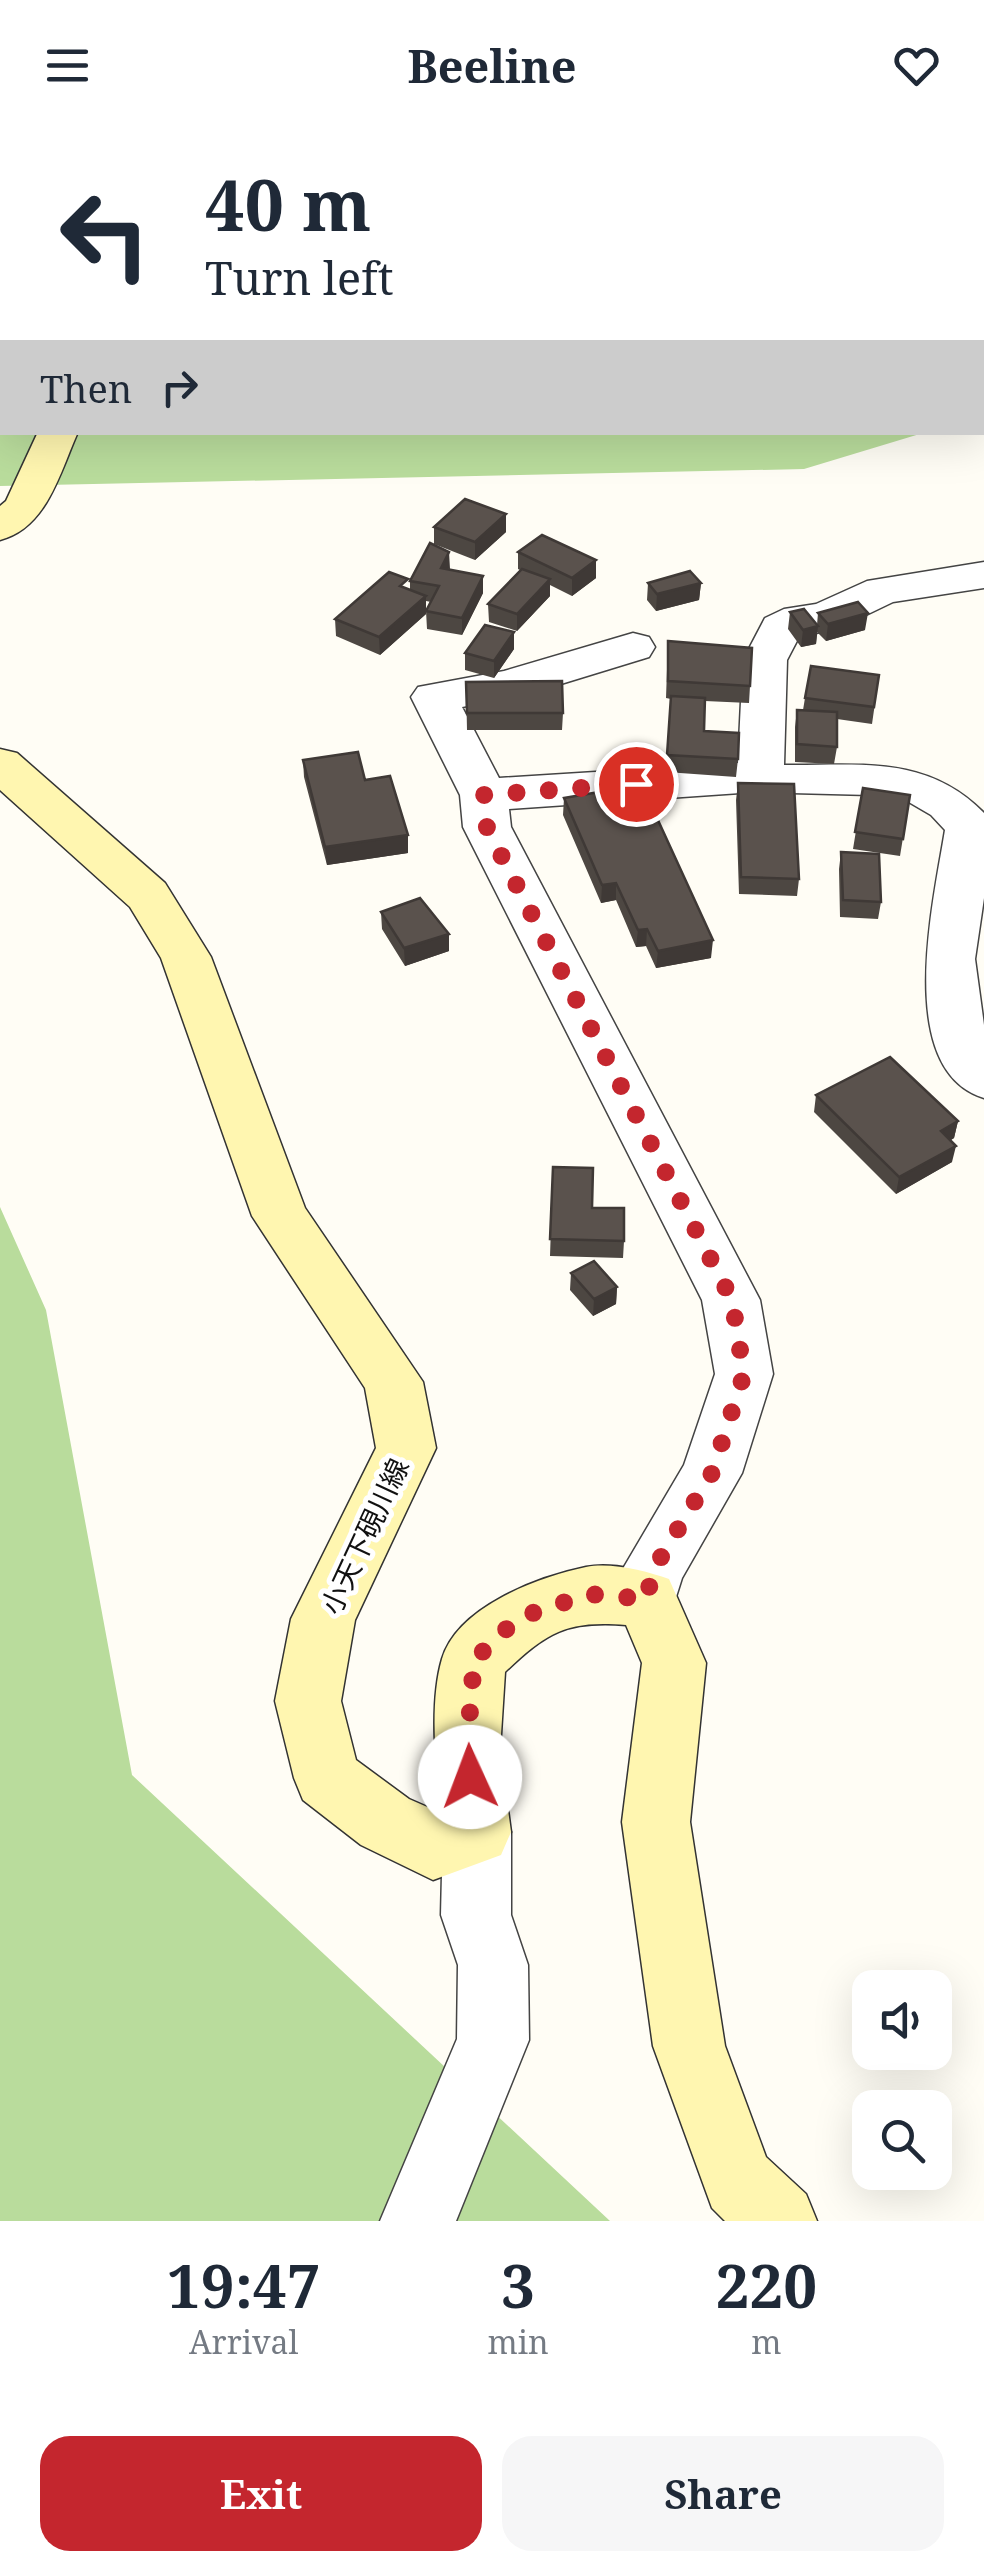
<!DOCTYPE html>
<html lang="en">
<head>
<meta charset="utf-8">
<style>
	:root { --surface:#fff; --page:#f6f6f7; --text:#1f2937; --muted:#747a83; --accent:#c4262e }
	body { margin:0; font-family:"Noto Serif","Noto Sans JP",serif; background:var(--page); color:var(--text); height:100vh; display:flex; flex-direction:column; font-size:38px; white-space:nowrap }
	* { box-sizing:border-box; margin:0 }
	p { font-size:32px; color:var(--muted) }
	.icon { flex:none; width:55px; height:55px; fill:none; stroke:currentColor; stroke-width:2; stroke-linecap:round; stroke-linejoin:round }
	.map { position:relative; height:2091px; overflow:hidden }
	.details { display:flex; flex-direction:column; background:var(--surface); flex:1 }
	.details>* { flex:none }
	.banner { position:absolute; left:0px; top:0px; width:985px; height:305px; box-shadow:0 10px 40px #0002; background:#fff; color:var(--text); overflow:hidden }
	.buttons { position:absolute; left:852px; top:1840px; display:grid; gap:20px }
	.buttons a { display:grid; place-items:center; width:100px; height:100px; border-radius:20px; background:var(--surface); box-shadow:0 10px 40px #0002; font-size:50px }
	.pin { position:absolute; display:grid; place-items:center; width:85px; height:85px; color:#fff; margin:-42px; border:5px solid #fff; border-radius:50%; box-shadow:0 2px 10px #0007 }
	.me { position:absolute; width:110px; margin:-55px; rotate:358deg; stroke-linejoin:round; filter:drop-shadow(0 0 8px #0008) }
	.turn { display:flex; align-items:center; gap:35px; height:210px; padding:0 40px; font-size:45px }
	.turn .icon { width:130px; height:130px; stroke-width:2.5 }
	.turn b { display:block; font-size:70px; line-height:85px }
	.then { display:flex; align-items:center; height:95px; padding:0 40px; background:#0003; gap:20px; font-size:38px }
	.eta { display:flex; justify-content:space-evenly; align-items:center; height:170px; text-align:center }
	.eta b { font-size:60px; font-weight:700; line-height:70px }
	.button { display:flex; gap:20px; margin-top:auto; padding:20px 40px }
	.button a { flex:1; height:115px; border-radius:30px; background:var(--accent); color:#fff; font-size:40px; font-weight:700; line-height:115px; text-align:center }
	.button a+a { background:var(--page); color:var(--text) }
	header { display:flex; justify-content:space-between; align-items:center; height:130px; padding:0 40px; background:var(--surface); font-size:45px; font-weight:700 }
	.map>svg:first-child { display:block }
</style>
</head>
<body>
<header><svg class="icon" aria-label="menu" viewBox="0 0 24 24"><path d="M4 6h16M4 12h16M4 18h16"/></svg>Beeline<svg class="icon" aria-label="heart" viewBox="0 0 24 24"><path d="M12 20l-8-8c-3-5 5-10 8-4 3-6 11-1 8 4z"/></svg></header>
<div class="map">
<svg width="984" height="2091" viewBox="0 0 984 2091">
	<rect width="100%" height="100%" fill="#fffdf5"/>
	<path fill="#b9dc9c" d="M 0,0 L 984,0 L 984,284 L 982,2 L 2,2 L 2,302 L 923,303 L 804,339 L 0,356 Z
		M 0,1077 L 46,1180 L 132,1645 L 610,2091 L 0,2091 Z"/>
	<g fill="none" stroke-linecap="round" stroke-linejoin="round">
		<g stroke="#444" stroke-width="3">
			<path id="minor" d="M 984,432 L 984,458 L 893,472 L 841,497 L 799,507 L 787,530 L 784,635 C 859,636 926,624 984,683 L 984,768 L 975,829 L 984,895 L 984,968 C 893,940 934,769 945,700 L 931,685 L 907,671 L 870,665 L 755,662 L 509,679 L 511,697 L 760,1170 L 773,1244 L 742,1343 L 682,1448 L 669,1489 L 647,1497 L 625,1489 L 615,1469 L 621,1442 L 684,1335 L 715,1244 L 702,1170 L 463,697 L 460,665 L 411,567 L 418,557 L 504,541 L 633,503 L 649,507 L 655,517 L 649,527 L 525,565 L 462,577 L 499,648 L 738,633 L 743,530 L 765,488 L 784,479 L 816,474 L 867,451 Z
				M 477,1670 L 501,1679 L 511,1702 L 511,1785 L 528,1835 L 529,1910 L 456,2091 L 380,2091 L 457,1909 L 458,1835 L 441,1785 L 443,1702 L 453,1679 Z"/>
		</g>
		<g stroke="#333" stroke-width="3">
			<path id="secondary" d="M 38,302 L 78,302 C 60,342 47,398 0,410 L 0,376 L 6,371 Z
				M 0,619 L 17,623 L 165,753 L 211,827 L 305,1078 L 423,1252 L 436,1318 L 355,1490 L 341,1571 L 356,1630 L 409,1669 L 441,1683 C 436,1638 429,1573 442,1529 C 457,1477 538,1447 586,1437 C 611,1432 646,1441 669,1449 L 706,1533 L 690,1692 L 725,1916 L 766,2027 L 806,2064 L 817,2091 L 725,2091 L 712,2078 L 653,1916 L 622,1692 L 642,1533 L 626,1495 C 567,1490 547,1502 505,1542 L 500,1620 L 511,1702 L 501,1725 L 433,1750 L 361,1715 L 303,1670 L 294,1648 L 275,1571 L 291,1489 L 376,1318 L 365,1258 L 252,1086 L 161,828 L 130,777 L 0,660 Z"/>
		</g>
		<use href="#minor" fill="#fff" fill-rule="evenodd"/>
		<use href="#secondary" fill="#fff6b0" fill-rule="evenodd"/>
	</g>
	<path fill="#4d4742" d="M 506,384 L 506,402 L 475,430 L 434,414 L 434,397 Z
		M 518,422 L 596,430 L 596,448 L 572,466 L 550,455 L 550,466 L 517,501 L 489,492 L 488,474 L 520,440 L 518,439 Z
		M 450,440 L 483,463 L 462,505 L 427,499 L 426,481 L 431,472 L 426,471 L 426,484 L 380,525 L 336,506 L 335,489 L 410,460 L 410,451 Z
		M 648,453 L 701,453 L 699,470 L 656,481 L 647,470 Z
		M 790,482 L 817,495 L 818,483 L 865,500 L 826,511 L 817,502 L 816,514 L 801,517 L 788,499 Z
		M 514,502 L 514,519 L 494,548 L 465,540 L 465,523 Z
		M 668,511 L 750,556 L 749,573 L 705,571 L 704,601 L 738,629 L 736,647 L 666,642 L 671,569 L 666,568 Z
		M 879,545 L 872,594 L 837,589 L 837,617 L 834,634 L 795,632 L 795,597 L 797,580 L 803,580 L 805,568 Z
		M 466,552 L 563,583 L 562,600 L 467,600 Z
		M 303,630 L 365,650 L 408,723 L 327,735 L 304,647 Z
		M 738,653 L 799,749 L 797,766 L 739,764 L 736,670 Z
		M 863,658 L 910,665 L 900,726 L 853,719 Z
		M 564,668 L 630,674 L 711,828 L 656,838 L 646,816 L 636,817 L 616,770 L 601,773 L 563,685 Z
		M 841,722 L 881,772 L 878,789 L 840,787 L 839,739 Z
		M 381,782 L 449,821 L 405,836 L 382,799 Z
		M 816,965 L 958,991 L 954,1008 L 951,1010 L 952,1032 L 896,1064 L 814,982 Z
		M 553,1037 L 624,1111 L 623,1128 L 550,1126 Z
		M 571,1143 L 617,1157 L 616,1174 L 593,1186 L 570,1160 Z"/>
	<path fill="#3f3936" d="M 506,384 L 506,402 L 475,430 L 475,412 Z
		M 449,422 L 450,439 L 441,438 Z
		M 596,430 L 596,448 L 572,466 L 572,448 Z
		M 483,446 L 483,463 L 462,505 L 462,488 Z
		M 550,449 L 550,466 L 517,501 L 517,484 Z
		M 701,453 L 699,470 L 656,481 L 657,464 Z
		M 426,466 L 426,484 L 380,525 L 379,507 Z
		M 868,483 L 865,500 L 826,511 L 828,494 Z
		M 818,496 L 816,514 L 801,517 L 803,500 Z
		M 514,502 L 514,519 L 494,548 L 494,531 Z
		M 408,705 L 408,723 L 327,735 L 325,717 Z
		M 616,753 L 616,770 L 601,773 L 602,755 Z
		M 647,799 L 646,816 L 636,817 L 638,800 Z
		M 449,804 L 449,821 L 405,836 L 404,818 Z
		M 713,810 L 711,828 L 656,838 L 658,821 Z
		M 958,991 L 954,1008 L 937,1018 L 941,1001 Z
		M 956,1016 L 952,1032 L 896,1064 L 899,1047 Z
		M 617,1157 L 616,1174 L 593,1186 L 594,1169 Z"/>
	<path fill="#5a524d" stroke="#3f3936" stroke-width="2.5" d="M 465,369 L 506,384 L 475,412 L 434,397 Z
		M 542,405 L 596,430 L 572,448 L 518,422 Z
		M 430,413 L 449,422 L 441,438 L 483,446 L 462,488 L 426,481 L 439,456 L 410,451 Z
		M 522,439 L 550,449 L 517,484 L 488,474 Z
		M 690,441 L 701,453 L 657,464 L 648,453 Z
		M 389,442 L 408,449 L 400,456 L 426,466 L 379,507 L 335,489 Z
		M 858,472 L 868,483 L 828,494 L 818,483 Z
		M 804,479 L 818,496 L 803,500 L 790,482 Z
		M 485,495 L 514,502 L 494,531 L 465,523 Z
		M 668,511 L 752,518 L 750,556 L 668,551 Z
		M 811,536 L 879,545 L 874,577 L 805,568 Z
		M 562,551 L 563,583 L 467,583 L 466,552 Z
		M 671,566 L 705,568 L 704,601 L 739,603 L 738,629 L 667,625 Z
		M 797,580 L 837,582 L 837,617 L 797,614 Z
		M 358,622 L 365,650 L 390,646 L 408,705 L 325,717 L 303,630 Z
		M 738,653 L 794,654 L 799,749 L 741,747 Z
		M 623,658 L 630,674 L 651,675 L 713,810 L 658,821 L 647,799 L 638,800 L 616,753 L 602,755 L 564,668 Z
		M 863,658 L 910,665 L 903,709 L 855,702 Z
		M 841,722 L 879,724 L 881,772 L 843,770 Z
		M 420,768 L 449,804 L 404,818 L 381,782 Z
		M 890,927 L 958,991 L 941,1001 L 956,1016 L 899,1047 L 816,965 Z
		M 553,1037 L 593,1038 L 592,1078 L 624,1078 L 624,1111 L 550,1109 Z
		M 594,1131 L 617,1157 L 594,1169 L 571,1143 Z"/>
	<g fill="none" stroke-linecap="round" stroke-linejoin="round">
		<path stroke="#c4262e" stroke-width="18" stroke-dasharray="0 32.4" d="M 470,1647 L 467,1620 L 474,1530 L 518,1488 L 589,1464 L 647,1469 L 652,1442 L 712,1343 L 744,1244 L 732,1170 L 487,698 L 484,665 L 636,654"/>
	</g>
	<g text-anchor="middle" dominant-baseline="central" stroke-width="10" stroke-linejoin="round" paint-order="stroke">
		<g font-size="28" fill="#111" stroke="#fff">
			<text transform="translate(364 1406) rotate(-65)">小天下硯川線</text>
		</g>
	</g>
</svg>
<div class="buttons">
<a><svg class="icon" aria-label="sound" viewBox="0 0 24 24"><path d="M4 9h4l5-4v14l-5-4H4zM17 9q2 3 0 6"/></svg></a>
<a><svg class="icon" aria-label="search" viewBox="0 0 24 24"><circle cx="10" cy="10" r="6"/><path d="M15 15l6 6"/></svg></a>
</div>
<div class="pin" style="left:636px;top:654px;background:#d93025"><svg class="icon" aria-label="arrive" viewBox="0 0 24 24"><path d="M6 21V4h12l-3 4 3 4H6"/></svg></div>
<svg class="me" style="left:470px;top:1647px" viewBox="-20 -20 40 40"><circle r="19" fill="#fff"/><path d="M0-13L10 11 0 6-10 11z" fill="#c4262e"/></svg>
<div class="banner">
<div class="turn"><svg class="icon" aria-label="left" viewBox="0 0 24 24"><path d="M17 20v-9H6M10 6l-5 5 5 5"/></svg><div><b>40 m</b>Turn left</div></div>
<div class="then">Then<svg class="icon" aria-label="right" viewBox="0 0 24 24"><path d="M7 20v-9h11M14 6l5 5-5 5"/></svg></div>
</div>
</div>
<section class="details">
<div class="eta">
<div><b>19:47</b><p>Arrival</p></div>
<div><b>3</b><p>min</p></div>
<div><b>220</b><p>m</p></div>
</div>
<div class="button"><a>Exit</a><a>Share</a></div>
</section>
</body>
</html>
